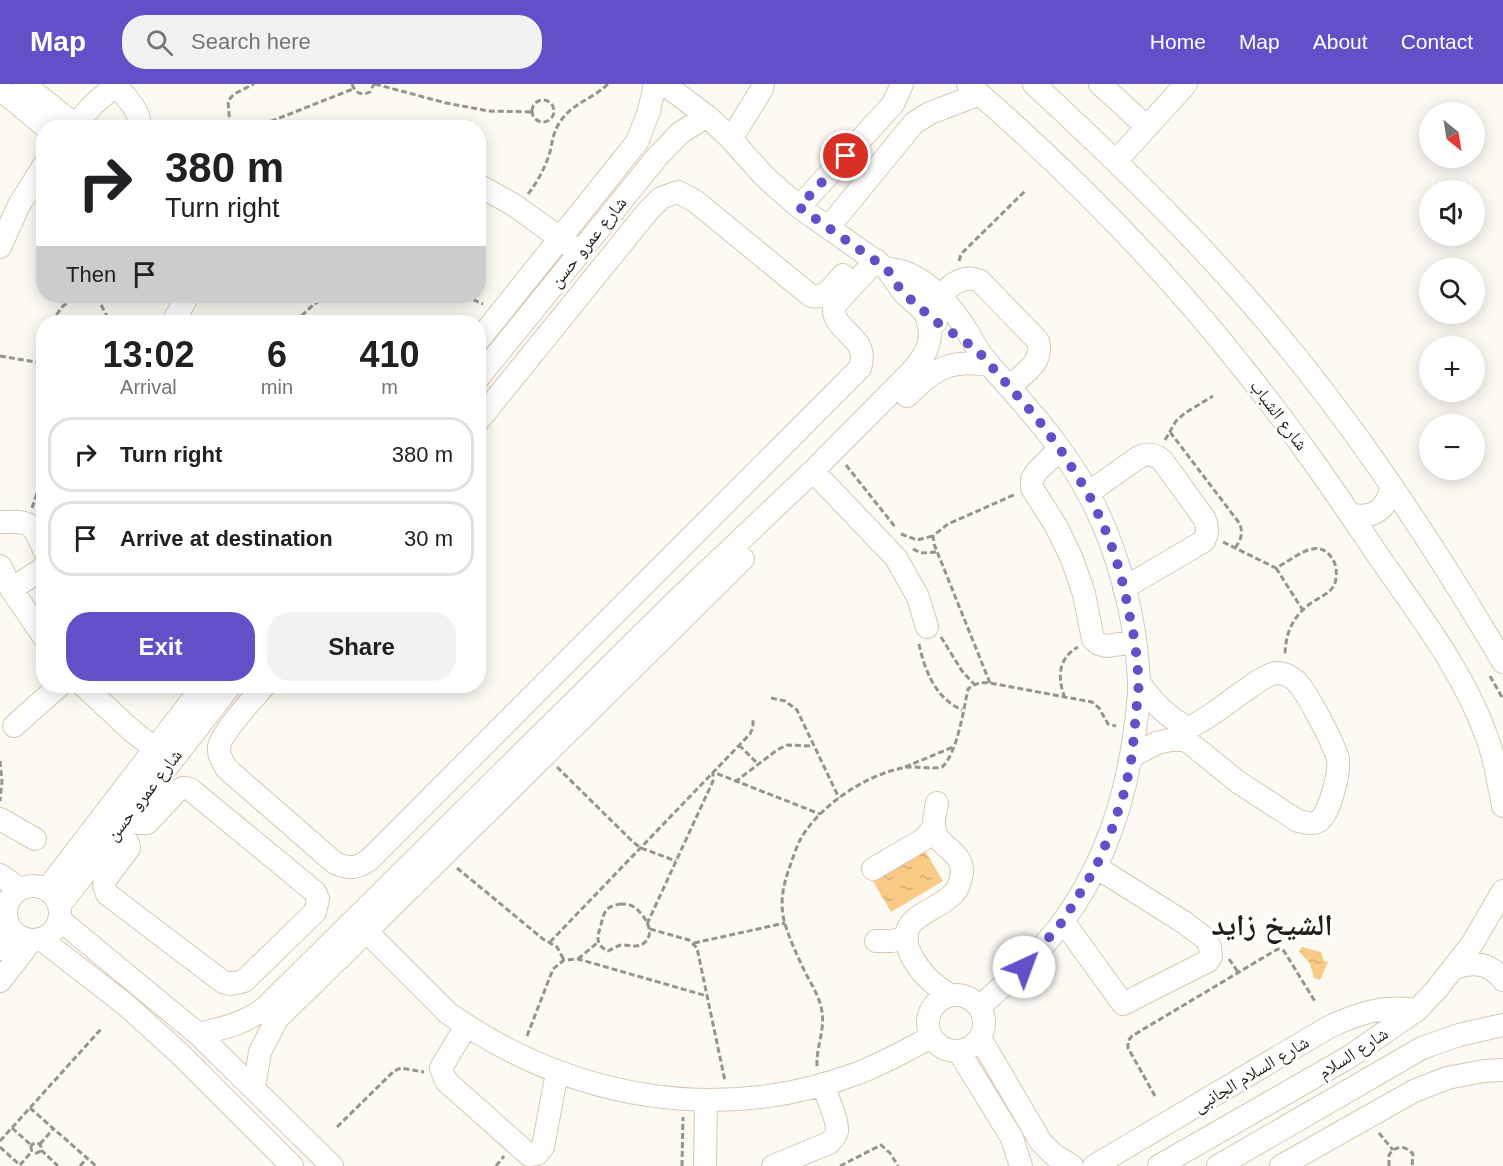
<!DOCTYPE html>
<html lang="en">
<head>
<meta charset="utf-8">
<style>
	:root { --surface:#fff; --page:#f2f2f2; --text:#202124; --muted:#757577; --line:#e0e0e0; --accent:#654fc8 }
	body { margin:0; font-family:Arial,"Noto Naskh Arabic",sans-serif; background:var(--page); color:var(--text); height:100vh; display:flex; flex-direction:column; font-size:22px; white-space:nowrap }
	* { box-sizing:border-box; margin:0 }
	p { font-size:20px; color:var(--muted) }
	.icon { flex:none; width:33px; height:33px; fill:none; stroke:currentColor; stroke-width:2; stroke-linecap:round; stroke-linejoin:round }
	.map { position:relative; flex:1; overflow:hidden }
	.details { position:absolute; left:36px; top:231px; width:450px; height:378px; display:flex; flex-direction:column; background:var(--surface); border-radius:24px; box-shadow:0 3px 15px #0003 }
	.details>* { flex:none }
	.hud { position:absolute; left:36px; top:36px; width:450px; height:183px; border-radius:24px; box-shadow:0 3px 15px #0003; background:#fff; color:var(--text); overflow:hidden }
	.needle { width:39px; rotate:150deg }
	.fabs { position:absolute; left:1419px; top:18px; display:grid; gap:12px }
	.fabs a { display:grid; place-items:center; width:66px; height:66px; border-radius:50%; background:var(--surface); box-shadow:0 3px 15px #0003; font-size:30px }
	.pin { position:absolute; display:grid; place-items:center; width:51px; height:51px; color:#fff; margin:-26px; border:3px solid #fff; border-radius:50%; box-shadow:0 2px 6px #0007 }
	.me { position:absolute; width:66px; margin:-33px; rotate:43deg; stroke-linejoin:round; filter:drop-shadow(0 0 4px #0008) }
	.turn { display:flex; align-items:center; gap:21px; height:126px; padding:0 30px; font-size:27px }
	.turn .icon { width:78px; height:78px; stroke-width:2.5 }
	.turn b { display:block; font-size:42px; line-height:51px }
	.then { display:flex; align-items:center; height:57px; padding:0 30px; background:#0003; gap:12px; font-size:22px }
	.eta { display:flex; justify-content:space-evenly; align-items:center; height:102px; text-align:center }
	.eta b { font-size:36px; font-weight:800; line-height:42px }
	.button { display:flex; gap:12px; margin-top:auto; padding:12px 30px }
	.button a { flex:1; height:69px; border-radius:24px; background:var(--accent); color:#fff; font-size:24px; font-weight:800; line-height:69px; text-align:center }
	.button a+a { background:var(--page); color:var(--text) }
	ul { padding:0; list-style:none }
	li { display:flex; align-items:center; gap:18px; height:75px; margin:0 12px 9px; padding:0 18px; border:3px solid var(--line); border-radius:24px }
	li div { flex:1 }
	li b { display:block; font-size:22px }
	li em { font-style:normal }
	header { display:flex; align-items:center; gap:36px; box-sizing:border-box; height:84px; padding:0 30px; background:var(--accent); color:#fff }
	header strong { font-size:28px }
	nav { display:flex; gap:33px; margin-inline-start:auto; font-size:21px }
	.search { width:420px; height:54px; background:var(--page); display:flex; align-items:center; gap:15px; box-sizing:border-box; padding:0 21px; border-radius:24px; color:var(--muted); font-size:22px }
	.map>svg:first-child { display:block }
</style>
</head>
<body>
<header>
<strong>Map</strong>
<div class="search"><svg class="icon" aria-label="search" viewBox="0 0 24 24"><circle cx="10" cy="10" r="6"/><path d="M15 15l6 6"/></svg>Search here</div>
<nav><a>Home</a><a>Map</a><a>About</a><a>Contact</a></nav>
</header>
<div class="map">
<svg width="1503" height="1082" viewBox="0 0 1503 1082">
	<defs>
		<pattern id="water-ripples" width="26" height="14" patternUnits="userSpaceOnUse" patternTransform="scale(1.5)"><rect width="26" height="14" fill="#f8ca86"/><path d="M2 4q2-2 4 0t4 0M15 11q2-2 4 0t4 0" fill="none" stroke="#d4ad73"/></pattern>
	</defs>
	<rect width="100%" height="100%" fill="#fdfaf4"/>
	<path fill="url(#water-ripples)" d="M 925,767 L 943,797 L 891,828 L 873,797 Z
		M 1302,863 L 1321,868 L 1324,877 L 1328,878 L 1320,896 L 1314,894 L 1310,880 L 1299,867 Z"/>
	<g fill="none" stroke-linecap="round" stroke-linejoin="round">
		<g stroke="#d9c8af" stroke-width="24">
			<path id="minor" d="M 24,0 L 75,41
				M 664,0 L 707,32 L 731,55 L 764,92 L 799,123 L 887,185 L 903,208 L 936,238
				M 968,0 C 1070,88 1167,187 1250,293 C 1294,348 1333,405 1373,464 C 1413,523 1461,582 1486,651 C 1495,673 1498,698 1503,722
				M 1034,0 C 1109,70 1183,141 1251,219 C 1346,327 1430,454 1503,578
				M 1100,0 L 1147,43
				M 116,1 C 126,14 142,27 139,44
				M 0,5 L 47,44
				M 72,44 L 94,20 L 117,0
				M 731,55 L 762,5 L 763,0
				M 1116,77 L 1186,0
				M 478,101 L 514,121 L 571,162
				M 799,123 L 893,20 L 902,0
				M 828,144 L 914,39 L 930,29 L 980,10
				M 0,163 L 19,121 L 44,81
				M 887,185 C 921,185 953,223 969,250 C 974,260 979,268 986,277 C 1023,319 1062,360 1088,409 C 1118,464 1136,534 1139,596 C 1140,612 1137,630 1135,646 C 1126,715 1104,782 1062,839 C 1038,871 1009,897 979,923
				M 173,238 L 188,212
				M 478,257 L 637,58 L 649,27 L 655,0
				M 478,294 L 658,72 L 680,49 L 707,32
				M 907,312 C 935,284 950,275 990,281
				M 478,337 L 648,127 L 661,114 L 678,108 L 695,117 L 811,212 C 826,215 834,201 843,191
				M 1060,365 L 1037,387 L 1032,395 L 1032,404 L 1056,442 L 1072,475 L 1084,510 L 1093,555 L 1099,560 L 1106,562 L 1135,558
				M 813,387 L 896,474 L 918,513 L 927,543
				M 1088,409 L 1139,373 C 1148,369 1154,370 1162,376 L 1204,434 C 1208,443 1208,448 1204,457 L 1124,504
				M 1350,430 C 1372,436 1389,425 1391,401
				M 0,438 C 30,437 33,438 44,466
				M 0,482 L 11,505 L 44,553
				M 11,505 L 41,486 L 44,482
				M 84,602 L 131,646 L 164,672
				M 264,602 C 254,614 221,649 219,663 C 218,672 223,678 227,685 L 335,779 C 349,785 356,785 369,776 L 860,284 C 871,251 831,249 834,222 L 876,176
				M 14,642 L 59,602
				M 1132,672 L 1157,659 L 1170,656 L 1186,656 L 1238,698 L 1298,737 C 1305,739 1314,741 1320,736 C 1330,728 1340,687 1338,675 C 1334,660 1308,610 1297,598 C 1292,593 1284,589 1277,589 C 1261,589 1212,635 1188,644 C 1167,633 1152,618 1139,598
				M 937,719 C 936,727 933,735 934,742 C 935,763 963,766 962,788 C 961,795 959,804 954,809 C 936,830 890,831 912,873 C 921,890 933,901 950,911
				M 0,735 L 35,755
				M 115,748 L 128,759 L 129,764 L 105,796 L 104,801 L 107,810 L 223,898 L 231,900 L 244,897 L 315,828 L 318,815 L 315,808 L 190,705 L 183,704 L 177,707 L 147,739 L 138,739 L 127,732
				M 873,785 L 924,755 L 934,743
				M 0,791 L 20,805
				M6 829a27 27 0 1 1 54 0a27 27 0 1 1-54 0Z
				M 47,805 L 203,602
				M 60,821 L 230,602
				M 60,836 L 198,950 L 332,1082
				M 356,837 L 448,929 C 570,1015 720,1042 861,988 C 885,978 908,966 931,953
				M 1063,837 L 1123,920 L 1208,877 L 1211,872 L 1210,863 L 1206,855 L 1185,839 L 1096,783
				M 41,855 L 126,921 L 181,971 L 292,1082
				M 876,857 L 892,857 L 907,853
				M 0,865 L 13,848
				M 1455,884 C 1474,877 1490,879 1503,896
				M 0,897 L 32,856
				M928 939a28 28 0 1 1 56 0a28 28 0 1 1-56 0Z
				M 466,942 L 441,984 L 446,997 L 529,1071 L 537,1070 L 543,1063 L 557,989
				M 198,950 C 223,944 244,940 265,924 L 675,518 L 813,387 L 913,286 C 929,267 935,253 925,229 C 940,214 956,186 980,197 L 1038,257 C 1044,279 1024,289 1009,303
				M 980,954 L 1041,1058 L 1054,1071 L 1072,1082
				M 959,968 L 1012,1054 L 1021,1082
				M 254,1004 L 260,968 L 277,935 L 367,847 L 743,475
				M 705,1082 L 706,1016
				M 773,1082 L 829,1059 C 832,1056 836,1052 837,1047 C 838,1036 826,1011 823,1000
				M 1094,1082 L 1329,943 C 1359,929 1383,921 1417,926
				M 1159,1082 L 1349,973 L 1417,926 L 1436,906 L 1472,860 L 1503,807
				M 1218,1082 L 1422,964 L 1459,951 L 1503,941
				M 1281,1082 L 1414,1007 L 1447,994 L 1484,987 L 1503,986"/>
		</g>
		<path stroke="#98938c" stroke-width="3" stroke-dasharray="6 3" stroke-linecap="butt" d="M 352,0 C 355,9 361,12 370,8 L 374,0
			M 375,0 L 446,19 L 489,27 L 532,28
			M532 27a11 11 0 1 1 22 0a11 11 0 1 1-22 0Z
			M 230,42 L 228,17 L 234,10 L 254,0
			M 164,44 L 182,40 L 196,44
			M 215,44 L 224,40 L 232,44
			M 254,44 L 353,5
			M 528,110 C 538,97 545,84 550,68 C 552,59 553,50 558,41 C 572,18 590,17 608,0
			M 959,177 L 961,170 L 1025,107
			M 86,212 L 91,214 L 99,212
			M 311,212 L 314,220
			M 465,212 L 483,220
			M 97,213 L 110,238
			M 51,238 L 63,222 L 77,212
			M 295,238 L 314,220 L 328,212
			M 44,264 L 38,305 L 44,335
			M 0,272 L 41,279
			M 1170,348 L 1240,440 C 1243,450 1241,456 1235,464
			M 1165,356 L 1176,337 L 1185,329 L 1213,312
			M 846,381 L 896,444
			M 32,424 L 44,389
			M 901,450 L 917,456 L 933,452
			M 1223,458 L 1276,484 C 1293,476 1321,447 1335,480 C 1337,487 1337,497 1333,503 C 1329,509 1321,513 1314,517 C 1294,530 1285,548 1285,572
			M 913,465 L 921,469 L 937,468
			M 1276,484 L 1302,525
			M 941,553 L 962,587 L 974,600
			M 919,560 C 920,566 922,572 924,579 C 932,601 941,616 962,626
			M 1490,592 L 1503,615
			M 990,599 L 934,460 L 933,452 L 948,440 L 1016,410
			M 771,614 L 785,617 L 797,626 L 839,714
			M 1065,614 C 1057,594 1058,574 1078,563
			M 739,661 L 758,680
			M 0,677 L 2,697 L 0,717
			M 557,683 L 633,758 L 641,764 L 676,777
			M 905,683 L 953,663
			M 735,698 L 777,666 L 787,661 L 813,662
			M 457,784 L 543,855 L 557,863 L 564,876
			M 620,820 C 625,820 629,820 634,823 C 644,830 657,849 644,859 C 637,865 629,860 621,861 C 617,862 612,865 608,867 C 595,861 597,853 601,841 C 602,837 603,830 606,827 C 609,822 615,821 620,820 Z
			M 647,840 L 713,697 L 713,688 L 820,730
			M 650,845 L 689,856 L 697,864 L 725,997
			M 550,858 L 750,650 L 753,643 L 753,635
			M 694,859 L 785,839
			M 578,875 L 597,859
			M 1229,875 L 1238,888
			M 527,952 L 553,885 L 564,876 L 578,875 L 707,912
			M 817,982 C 816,963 825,947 822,928 C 820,913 811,900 804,886 C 797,871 790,856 785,840 C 779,820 783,801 790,782 C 793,774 796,764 800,756 C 819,722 864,692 902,684 C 915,681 929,686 942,683 C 957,670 964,624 968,605 C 976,599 981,598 990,599 L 1092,618 L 1099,624 L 1108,640 L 1116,642
			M 1155,1012 L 1128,964 L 1128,957 L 1132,952 L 1271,869 L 1278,865 L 1284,867 L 1316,919
			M 30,1024 L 96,1082
			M 337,1043 L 394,987 L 401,984 L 424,988
			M 12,1044 L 31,1061
			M 1379,1049 L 1393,1066
			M 0,1057 L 102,944
			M31 1064a5 5 0 1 1 10 0a5 5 0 1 1-10 0Z
			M 40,1060 L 54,1044
			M 0,1063 L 21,1082
			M 41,1066 L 58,1082
			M 20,1081 L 32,1067
			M 80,1082 L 87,1074
			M 496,1082 L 504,1072
			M 682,1082 L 683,1033
			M 840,1082 L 881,1061 L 890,1069 L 898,1082
			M 1389,1082 L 1389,1071 C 1396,1061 1405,1061 1413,1070 L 1412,1082"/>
		<use href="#minor" stroke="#fff" stroke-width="22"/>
	</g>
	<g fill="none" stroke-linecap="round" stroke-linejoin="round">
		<path stroke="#654fc8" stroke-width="10" stroke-dasharray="0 18" d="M 846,72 L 799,123 L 887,185 L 896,200 L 914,219 L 938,239 L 976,265 L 1036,333 L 1060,365 L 1088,409 L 1103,440 L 1115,471 L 1124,504 L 1135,558 L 1139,598 L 1132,672 L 1125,706 L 1112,745 L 1096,783 L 1063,837 L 1024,883"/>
	</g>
	<g text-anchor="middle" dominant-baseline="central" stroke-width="6" stroke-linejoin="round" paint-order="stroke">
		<g font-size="18" fill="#251e15" stroke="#fff">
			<text transform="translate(588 158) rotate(-51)">شارع عمرو حسن</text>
			<text transform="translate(1279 331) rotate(53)">شارع الشباب</text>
			<text transform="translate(144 711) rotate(-52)">شارع عمرو حسن</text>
			<text transform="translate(1353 969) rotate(-33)">شارع السلام</text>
			<text transform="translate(1251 990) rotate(-31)">شارع السلام الجانبى</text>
		</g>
		<g font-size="30" font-weight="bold" fill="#251e15" stroke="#fff">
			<text x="1272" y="840">الشيخ زايد</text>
		</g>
	</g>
</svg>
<div class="fabs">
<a><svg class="needle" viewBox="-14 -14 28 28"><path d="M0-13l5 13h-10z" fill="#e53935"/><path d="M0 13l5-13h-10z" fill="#757577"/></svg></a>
<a><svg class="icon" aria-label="sound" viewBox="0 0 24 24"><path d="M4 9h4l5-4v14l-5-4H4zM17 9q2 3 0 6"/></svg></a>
<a><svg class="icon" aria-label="search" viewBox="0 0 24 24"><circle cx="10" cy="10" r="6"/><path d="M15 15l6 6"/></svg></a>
<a>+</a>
<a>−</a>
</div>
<div class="pin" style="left:846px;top:72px;background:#d93025"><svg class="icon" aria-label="arrive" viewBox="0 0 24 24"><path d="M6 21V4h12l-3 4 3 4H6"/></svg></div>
<svg class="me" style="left:1024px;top:883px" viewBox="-20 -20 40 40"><circle r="19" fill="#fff"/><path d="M0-13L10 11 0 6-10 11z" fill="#654fc8"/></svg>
<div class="hud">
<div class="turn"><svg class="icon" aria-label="right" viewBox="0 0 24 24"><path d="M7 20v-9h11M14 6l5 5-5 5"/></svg><div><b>380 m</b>Turn right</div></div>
<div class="then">Then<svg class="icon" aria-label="arrive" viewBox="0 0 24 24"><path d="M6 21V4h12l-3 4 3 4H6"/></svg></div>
</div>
<section class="details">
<div class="eta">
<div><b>13:02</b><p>Arrival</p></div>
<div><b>6</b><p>min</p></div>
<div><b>410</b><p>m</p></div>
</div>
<ul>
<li><svg class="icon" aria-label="right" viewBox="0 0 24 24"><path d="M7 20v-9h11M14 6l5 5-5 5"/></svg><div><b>Turn right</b></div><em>380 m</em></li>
<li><svg class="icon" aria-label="arrive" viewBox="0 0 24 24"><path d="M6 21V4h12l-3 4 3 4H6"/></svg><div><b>Arrive at destination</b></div><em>30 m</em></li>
</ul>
<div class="button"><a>Exit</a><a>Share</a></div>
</section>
</div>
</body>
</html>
